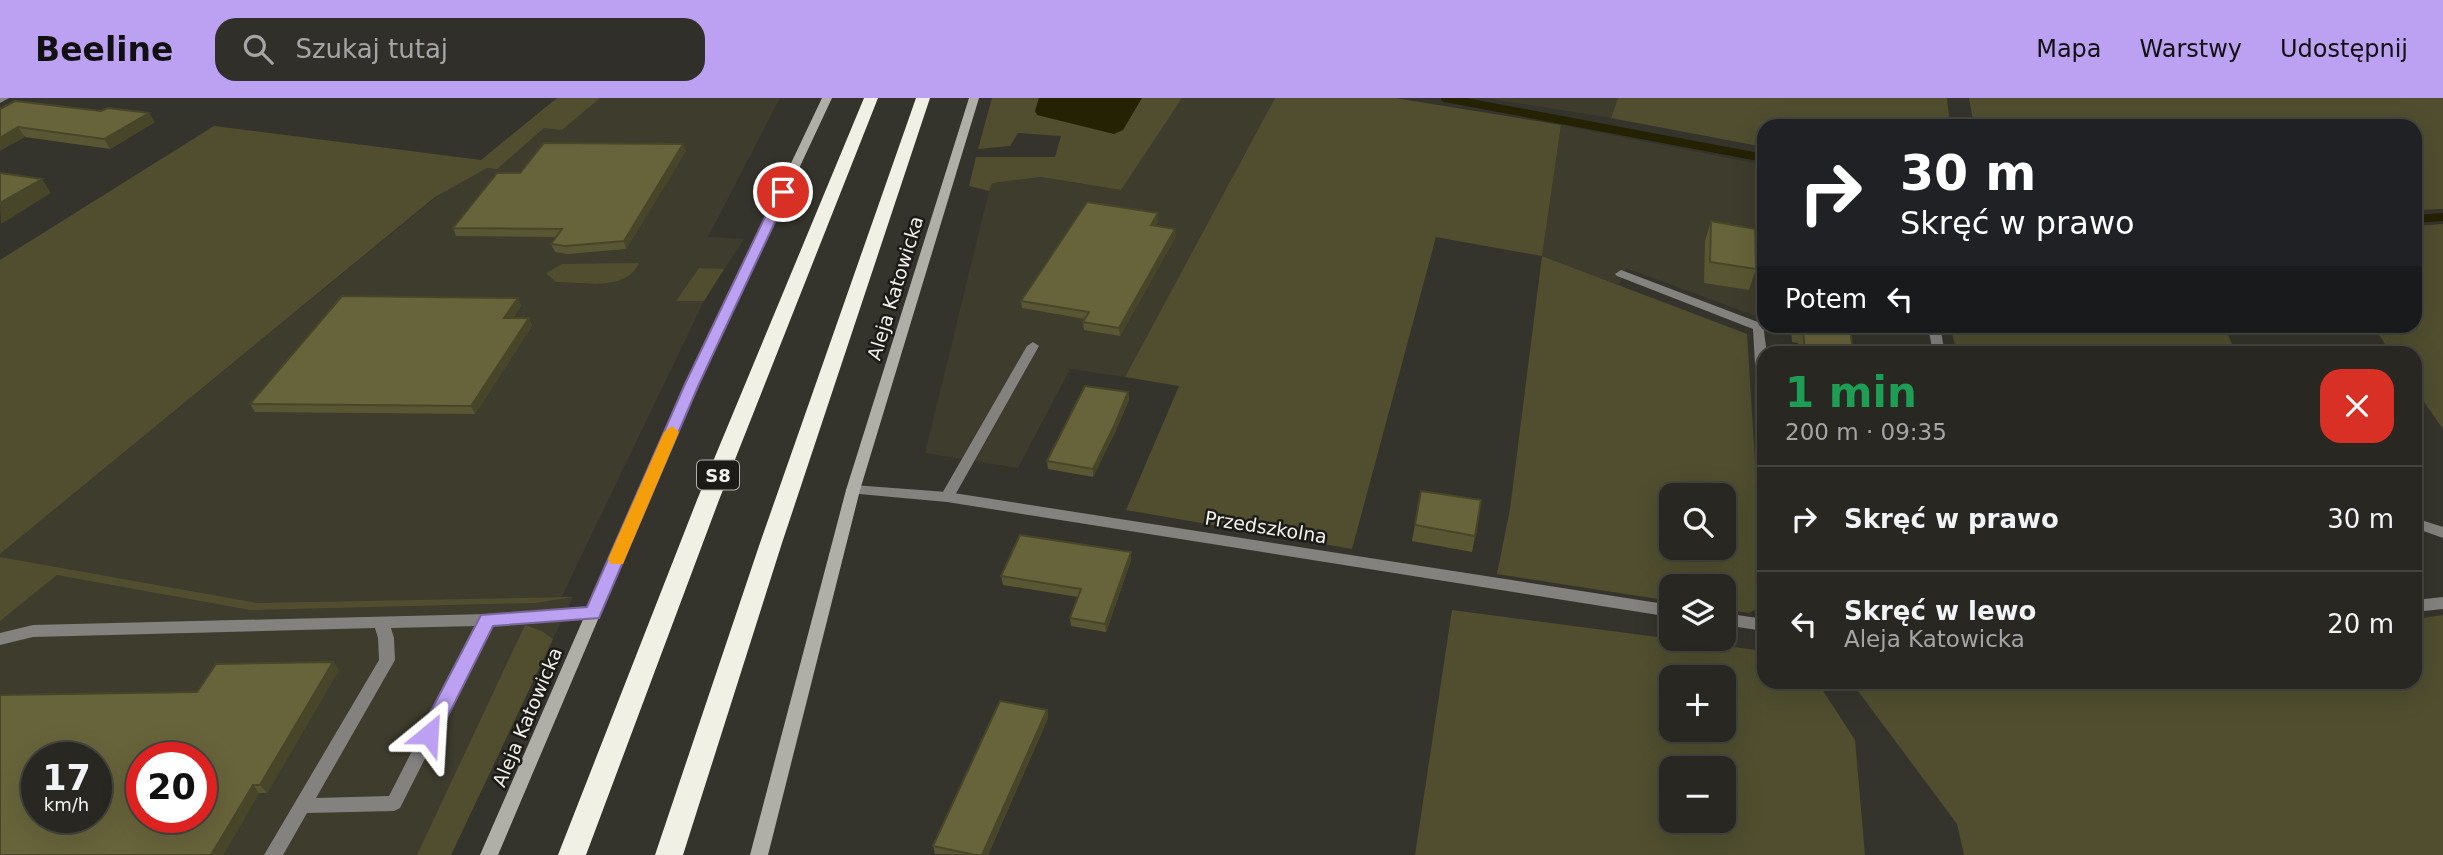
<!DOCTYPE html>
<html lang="pl">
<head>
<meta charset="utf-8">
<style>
	:root { --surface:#282721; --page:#302f2a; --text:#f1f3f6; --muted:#a5a5a5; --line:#44443f; --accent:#bca0f2 }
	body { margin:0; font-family:"DejaVu Sans",sans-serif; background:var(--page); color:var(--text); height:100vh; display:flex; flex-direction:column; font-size:26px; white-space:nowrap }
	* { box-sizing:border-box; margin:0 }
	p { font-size:23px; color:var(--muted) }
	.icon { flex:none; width:38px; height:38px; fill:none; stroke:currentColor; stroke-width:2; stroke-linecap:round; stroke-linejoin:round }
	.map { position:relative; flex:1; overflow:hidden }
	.sheet { position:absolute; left:1757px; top:248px; width:665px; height:343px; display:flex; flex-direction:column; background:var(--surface); border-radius:21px; box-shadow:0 7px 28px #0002,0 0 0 2px var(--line) }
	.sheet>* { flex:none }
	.guide { position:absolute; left:1757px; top:21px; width:665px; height:214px; border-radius:21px; box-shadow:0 7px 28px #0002,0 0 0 2px var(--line); background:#202124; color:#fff; overflow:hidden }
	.fabs { position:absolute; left:1659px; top:385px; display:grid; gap:14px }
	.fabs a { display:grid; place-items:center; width:77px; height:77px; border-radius:14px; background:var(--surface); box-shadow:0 7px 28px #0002,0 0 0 2px var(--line); font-size:35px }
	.speed { position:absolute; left:21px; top:644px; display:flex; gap:14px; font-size:35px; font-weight:700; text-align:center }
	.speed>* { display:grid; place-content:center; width:91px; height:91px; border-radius:50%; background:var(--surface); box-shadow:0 7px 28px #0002,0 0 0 2px var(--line); line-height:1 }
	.speed small { font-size:18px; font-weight:400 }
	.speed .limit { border:10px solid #d22; background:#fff; color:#111 }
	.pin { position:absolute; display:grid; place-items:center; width:60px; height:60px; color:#fff; margin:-30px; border:4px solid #fff; border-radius:50%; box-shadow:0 2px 7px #0007 }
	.me { position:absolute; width:77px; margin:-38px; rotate:27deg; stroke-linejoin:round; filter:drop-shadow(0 0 5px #0008) }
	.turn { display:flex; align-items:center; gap:24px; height:147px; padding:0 28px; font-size:32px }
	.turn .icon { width:91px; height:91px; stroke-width:2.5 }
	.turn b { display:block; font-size:49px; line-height:60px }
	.then { display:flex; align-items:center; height:66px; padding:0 28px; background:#0003; gap:14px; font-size:26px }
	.round { display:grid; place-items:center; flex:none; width:74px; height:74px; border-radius:21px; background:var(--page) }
	.head { display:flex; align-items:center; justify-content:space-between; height:119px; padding:0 28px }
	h1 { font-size:42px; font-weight:600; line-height:52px; color:#1e9e55 }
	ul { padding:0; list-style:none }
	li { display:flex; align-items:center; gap:21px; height:105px; padding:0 28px; border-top:2px solid var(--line) }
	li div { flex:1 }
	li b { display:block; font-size:26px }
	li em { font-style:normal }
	header { display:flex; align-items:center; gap:42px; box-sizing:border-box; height:98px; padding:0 35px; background:var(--accent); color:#111 }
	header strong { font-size:33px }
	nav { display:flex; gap:38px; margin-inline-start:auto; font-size:24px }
	.search { width:490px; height:63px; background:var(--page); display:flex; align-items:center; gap:18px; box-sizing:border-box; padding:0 24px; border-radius:21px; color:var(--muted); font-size:26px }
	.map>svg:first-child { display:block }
</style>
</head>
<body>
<header>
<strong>Beeline</strong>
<div class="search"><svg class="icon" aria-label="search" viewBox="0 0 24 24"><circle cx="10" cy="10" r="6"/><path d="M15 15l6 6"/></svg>Szukaj tutaj</div>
<nav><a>Mapa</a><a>Warstwy</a><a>Udostępnij</a></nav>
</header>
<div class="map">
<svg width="2443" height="757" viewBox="0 0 2443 757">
	<rect width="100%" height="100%" fill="#35342c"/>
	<path fill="#3d3c2d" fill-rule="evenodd" d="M 557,0 L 780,0 L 708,139 L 744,141 L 704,203 L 562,498 L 573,499 L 451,757 L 0,757 L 0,456 ZM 37,660 L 96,660 L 96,719 L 37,719 ZM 142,660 L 201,660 L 201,719 L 142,719 Z
		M 1182,0 L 1275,0 L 1125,279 L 1070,271 L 1018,370 L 925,355 L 991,85 L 1041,79 L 1120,92 Z
		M 1486,0 L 1618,0 L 1611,20 Z
		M 1561,27 L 1764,67 L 1764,221 L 1626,170 L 1619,187 L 1542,158 Z"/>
	<path fill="#504e2f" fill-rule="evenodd" d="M 557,0 L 600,0 L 562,32 L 544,30 L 497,71 L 487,70 L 435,99 L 0,456 L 0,162 L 214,28 L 481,62 Z
		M 992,0 L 1182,0 L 1121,92 L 1041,79 L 992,85 L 989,93 L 969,88 L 976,59 L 1055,59 L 1061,38 L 1018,35 L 1010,48 L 978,51 Z
		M 1275,0 L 1395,0 L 1561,27 L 1542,158 L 1747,236 L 1764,507 L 1749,515 L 1724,511 L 1724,488 L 1671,488 L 1671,503 L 1497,476 L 1510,411 L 1542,158 L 1436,139 L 1352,451 L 1126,412 L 1179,288 L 1125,279 ZM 1671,397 L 1724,397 L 1724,450 L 1671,450 Z
		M 1618,0 L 1947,0 L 1950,28 L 1764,28 L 1764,49 L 1611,20 Z
		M 1969,0 L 2443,0 L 2443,111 L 2415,112 L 2415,28 L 1974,28 Z
		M 2443,126 L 2443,331 L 2415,291 L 2415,256 L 2391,255 L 2373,228 L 2415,228 L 2415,128 Z
		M 639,165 C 626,194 583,184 556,184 L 546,175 L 562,166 Z
		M 699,170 L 724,171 L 704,203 L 676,203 Z
		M 1950,228 L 2224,228 L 2236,255 L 1957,255 Z
		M 0,459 L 257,505 L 573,499 L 535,505 L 250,512 L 57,477 L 0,523 Z
		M 1452,512 L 1764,553 L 1764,584 L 1818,585 L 1855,642 L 1865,757 L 1415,757 ZM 1671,579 L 1724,579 L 1724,632 L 1671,632 ZM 1671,670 L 1724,670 L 1724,723 L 1671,723 Z
		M 2443,517 L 2443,757 L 1964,757 L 1957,726 L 1852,585 L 2415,584 L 2415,521 Z
		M 525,527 L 542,533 L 553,541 L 451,757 L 417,757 Z"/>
	<path fill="#252203" d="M 1039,0 L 1142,0 L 1123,32 L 1114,36 L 1037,17 L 1035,13 Z"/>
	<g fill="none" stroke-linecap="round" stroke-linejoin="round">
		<path stroke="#252203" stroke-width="8" d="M 1445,0 L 1764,60
			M 2415,121 L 2443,119"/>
		<path fill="#83827e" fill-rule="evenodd" d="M 1621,172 L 1763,226 L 1767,256 L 1764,256 L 1764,306 L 1757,302 L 1753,231 L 1617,178 L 1615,176 Z
			M 1928,228 L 1940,228 L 1945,256 L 1933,256 Z
			M 1033,244 L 1039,248 L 954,399 L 952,402 L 942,402 L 940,399 L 1027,248 Z
			M 2415,420 L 2443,429 L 2443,440 L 2415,430 Z
			M 593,509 L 598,511 L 601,515 L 598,519 L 593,521 L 492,528 L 400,710 L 394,713 L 307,715 L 283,757 L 264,757 L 379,562 L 378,540 L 375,530 L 33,539 L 0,547 L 0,535 L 33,527 L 487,516 ZM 476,528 L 389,698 L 316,700 L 395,562 L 394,540 L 391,530 Z"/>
		<path fill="#83827e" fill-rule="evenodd" d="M 0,0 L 9,0 L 0,5 Z
			M 853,387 L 947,394 L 1671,507 L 1671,519 L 947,404 L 848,395 L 846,392 L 848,389 Z
			M 2443,499 L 2443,511 L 2415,514 L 2415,502 Z
			M 1724,515 L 1764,521 L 1764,533 L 1724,527 Z"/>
		<path fill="#afafa8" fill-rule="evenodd" d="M 822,0 L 832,0 L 698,286 L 498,757 L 480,757 L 686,286 Z
			M 969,0 L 979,0 L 860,392 L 768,757 L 750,757 L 846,392 Z"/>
		<path fill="#f1f0e5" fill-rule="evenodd" d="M 864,0 L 878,0 L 719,402 L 586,757 L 558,757 L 697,402 Z
			M 916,0 L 930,0 L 782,445 L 683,757 L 655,757 L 760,445 Z"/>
	</g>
	<path fill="#595633" d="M 0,11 L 155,24 L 110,51 L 25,39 Z
		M 686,53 L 626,151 L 568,156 L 555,154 L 551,146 L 557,139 L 456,138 L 453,130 L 520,75 Z
		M 1158,115 L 1158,123 L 1155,128 L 1176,138 L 1120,238 L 1084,232 L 1083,224 L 1085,221 L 1022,210 L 1021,203 Z
		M 1711,123 L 1756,171 L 1749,192 L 1704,185 L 1705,143 Z
		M 518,200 L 521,208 L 513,220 L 529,220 L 532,228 L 475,316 L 255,314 L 250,306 Z
		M 1791,228 L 1850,228 L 1853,256 L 1799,256 L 1798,245 L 1792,244 Z
		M 1128,294 L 1129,302 L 1115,334 L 1093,379 L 1048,371 L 1047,363 Z
		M 1415,427 L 1475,438 L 1472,454 L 1412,443 Z
		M 1131,454 L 1131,462 L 1106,534 L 1071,528 L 1070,520 L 1078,499 L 1003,487 L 1001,478 Z
		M 339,572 L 267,695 L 259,695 L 223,757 L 0,757 Z
		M 1047,612 L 1048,620 L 988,757 L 935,756 L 933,748 Z"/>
	<path fill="#484629" d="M 149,15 L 155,24 L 110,51 L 104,41 Z
		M 18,29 L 25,39 L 0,53 L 0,40 Z
		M 683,46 L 686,53 L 626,151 L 624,143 Z
		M 42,81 L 51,95 L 1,126 L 0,105 Z
		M 1158,115 L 1158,123 L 1151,134 L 1151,127 Z
		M 1175,131 L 1176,138 L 1120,238 L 1119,230 Z
		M 518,200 L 521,208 L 507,228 L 504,220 Z
		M 529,220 L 532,228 L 475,316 L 471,308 Z
		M 1128,294 L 1129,302 L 1115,334 L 1093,379 L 1093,371 Z
		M 1131,454 L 1131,462 L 1106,534 L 1105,526 Z
		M 333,564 L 339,572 L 267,695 L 260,687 Z
		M 1047,612 L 1048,620 L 988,757 L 982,757 Z
		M 253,687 L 259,695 L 223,757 L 211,757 Z"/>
	<path fill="#67643b" stroke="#484629" stroke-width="2" fill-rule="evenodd" d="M 15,3 L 101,13 L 108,10 L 149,15 L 104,41 L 18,29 L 0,40 L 0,11 Z
		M 544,45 L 683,46 L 624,143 L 565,148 L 551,146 L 562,131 L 453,130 L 497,75 L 520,75 Z
		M 0,75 L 42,81 L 0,105 Z
		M 1087,104 L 1158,115 L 1151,127 L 1175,131 L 1119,230 L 1083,224 L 1089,214 L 1021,203 Z
		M 1711,123 L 1755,131 L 1756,171 L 1710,164 Z
		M 342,198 L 518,200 L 504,220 L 529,220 L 471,308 L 250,306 Z
		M 1796,228 L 1850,228 L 1853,256 L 1805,256 L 1803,232 L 1796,231 Z
		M 1085,288 L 1128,294 L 1115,326 L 1093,371 L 1047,363 Z
		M 1421,393 L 1481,402 L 1475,438 L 1415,427 Z
		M 1020,437 L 1131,454 L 1105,526 L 1070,520 L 1081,491 L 1001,478 Z
		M 333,564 L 260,687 L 253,687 L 211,757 L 0,757 L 0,597 L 197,594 L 216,566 ZM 37,660 L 96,660 L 96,719 L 37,719 ZM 142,660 L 201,660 L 201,719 L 142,719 Z
		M 1000,603 L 1047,612 L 982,757 L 975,757 L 933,748 Z"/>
	<path fill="#bca0f2" stroke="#7a689d" stroke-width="2" d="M 783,90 L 789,94 L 699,286 L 599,520 L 493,528 L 436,642 L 429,644 L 422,642 L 419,636 L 481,517 L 587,509 L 685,286 L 777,94 Z"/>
	<path fill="#f59e0b" d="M 672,328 L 679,334 L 625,461 L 623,466 L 611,466 L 608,461 L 664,334 Z"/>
	<g text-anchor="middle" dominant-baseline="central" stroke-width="5" stroke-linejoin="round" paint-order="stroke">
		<rect fill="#1c1b18" stroke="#b2b2ac" stroke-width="2" x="697" y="362.5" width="42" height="29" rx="5"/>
		<g font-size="18" font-weight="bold" fill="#f2f2ec">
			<text x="718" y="377">S8</text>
		</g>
		<g font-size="19" fill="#f2f2ec" stroke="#1c1b18">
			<text transform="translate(895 190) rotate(-73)">Aleja Katowicka</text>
			<text transform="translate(1266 429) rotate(9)">Przedszkolna</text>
			<text transform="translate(527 619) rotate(-67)">Aleja Katowicka</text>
		</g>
	</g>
</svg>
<div class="fabs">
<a><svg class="icon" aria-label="search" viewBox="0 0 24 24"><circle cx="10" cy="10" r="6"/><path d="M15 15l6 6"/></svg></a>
<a><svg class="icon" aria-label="layers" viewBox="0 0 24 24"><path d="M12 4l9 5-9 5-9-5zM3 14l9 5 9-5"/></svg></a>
<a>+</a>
<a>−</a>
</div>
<div class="speed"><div>17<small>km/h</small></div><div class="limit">20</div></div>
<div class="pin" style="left:783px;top:94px;background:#d93025"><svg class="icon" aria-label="arrive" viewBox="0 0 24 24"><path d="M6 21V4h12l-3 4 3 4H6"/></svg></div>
<svg class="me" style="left:429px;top:636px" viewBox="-20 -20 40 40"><path d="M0-17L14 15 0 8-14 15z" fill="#bca0f2" stroke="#fff" stroke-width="4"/></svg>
<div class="guide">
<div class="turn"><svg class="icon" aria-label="right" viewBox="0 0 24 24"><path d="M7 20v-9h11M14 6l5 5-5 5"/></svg><div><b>30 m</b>Skręć w prawo</div></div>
<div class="then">Potem<svg class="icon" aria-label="left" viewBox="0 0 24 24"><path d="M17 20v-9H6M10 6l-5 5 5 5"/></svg></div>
</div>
<section class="sheet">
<div class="head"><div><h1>1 min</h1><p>200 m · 09:35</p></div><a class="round" style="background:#d93025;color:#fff"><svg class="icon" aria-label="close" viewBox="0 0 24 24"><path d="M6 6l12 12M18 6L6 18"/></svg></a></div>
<ul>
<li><svg class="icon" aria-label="right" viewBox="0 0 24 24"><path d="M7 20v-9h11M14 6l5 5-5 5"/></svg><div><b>Skręć w prawo</b></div><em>30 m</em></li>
<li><svg class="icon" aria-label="left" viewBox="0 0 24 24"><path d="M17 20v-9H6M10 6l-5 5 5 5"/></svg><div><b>Skręć w lewo</b><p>Aleja Katowicka</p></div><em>20 m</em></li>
</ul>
</section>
</div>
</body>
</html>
